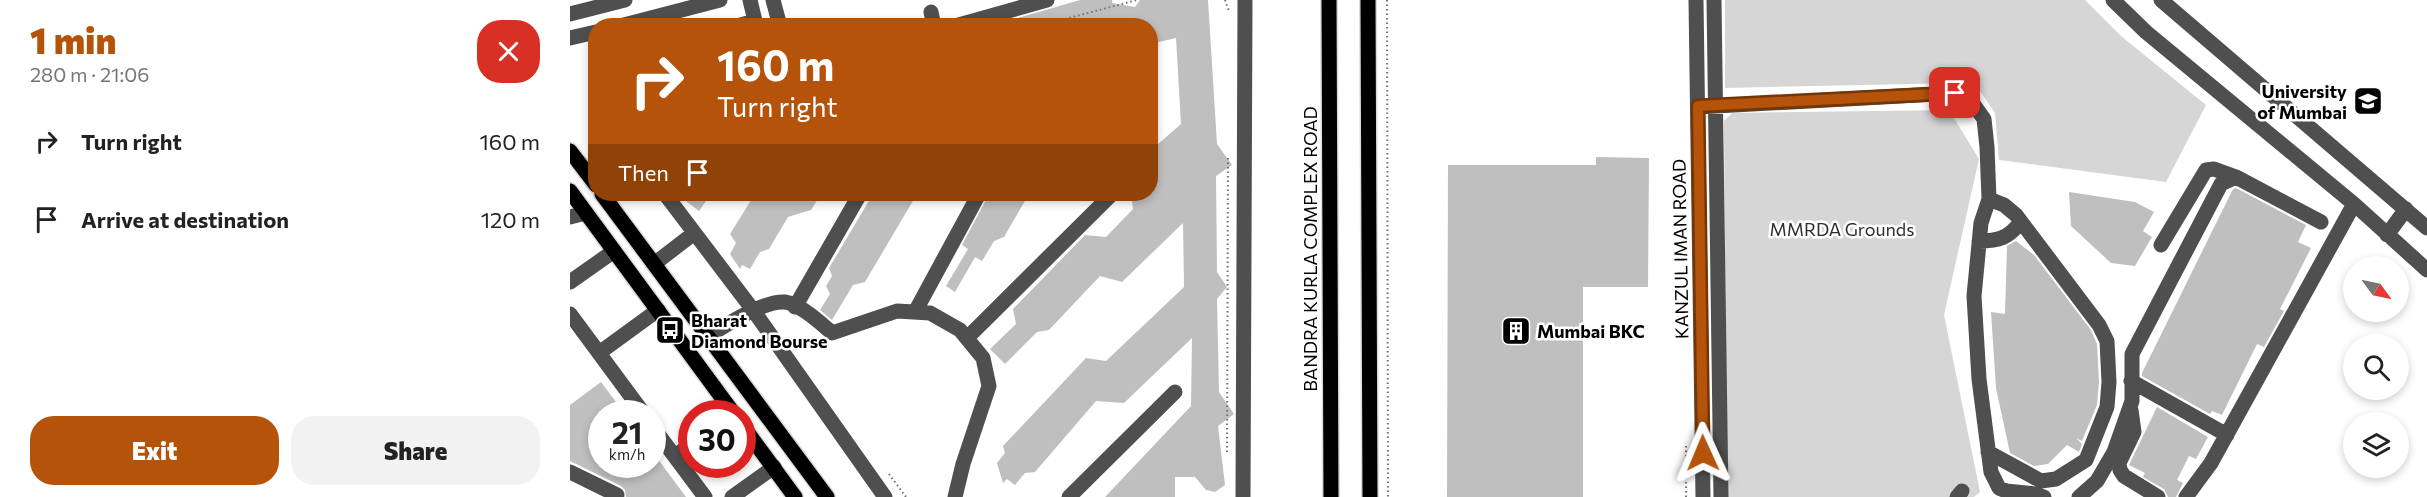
<!DOCTYPE html>
<html lang="en">
<head>
<meta charset="utf-8">
<style>
	:root { --surface:#fff; --page:#f2f2f2; --text:#222; --muted:#767676; --accent:#b45309 }
	body { margin:0; font-family:Commissioner,sans-serif; background:var(--page); color:var(--text); height:100vh; display:flex; flex-direction:column; font-size:22px; white-space:nowrap }
	* { box-sizing:border-box; margin:0 }
	p { font-size:20px; color:var(--muted) }
	.icon { flex:none; width:33px; height:33px; fill:none; stroke:currentColor; stroke-width:2; stroke-linecap:round; stroke-linejoin:round }
	.map { position:relative; flex:1; overflow:hidden }
	.panel { display:flex; flex-direction:column; background:var(--surface); width:570px }
	.panel>* { flex:none }
	.guide { position:absolute; left:18px; top:18px; width:570px; height:183px; border-radius:24px; box-shadow:0 3px 9px #0003; background:#b45309; color:#fff; overflow:hidden }
	.needle { width:39px; rotate:123deg }
	.fabs { position:absolute; left:1773px; top:256px; display:grid; gap:12px }
	.fabs a { display:grid; place-items:center; width:66px; height:66px; border-radius:50%; background:var(--surface); box-shadow:0 3px 9px #0003; font-size:30px }
	.speed { position:absolute; left:18px; top:400px; display:flex; gap:12px; font-size:30px; font-weight:700; text-align:center }
	.speed>* { display:grid; place-content:center; width:78px; height:78px; border-radius:50%; background:var(--surface); box-shadow:0 3px 9px #0003; line-height:1 }
	.speed small { font-size:15px; font-weight:400 }
	.speed .limit { border:9px solid #d22; background:#fff; color:#111 }
	.pin { position:absolute; display:grid; place-items:center; width:51px; height:51px; color:#fff; margin:-26px; border-radius:12px; box-shadow:0 3px 9px #0006 }
	.me { position:absolute; width:66px; margin:-33px; rotate:359deg; stroke-linejoin:round; filter:drop-shadow(0 0 4px #0008) }
	.turn { display:flex; align-items:center; gap:21px; height:126px; padding:0 30px; font-size:27px }
	.turn .icon { width:78px; height:78px; stroke-width:2.5 }
	.turn b { display:block; font-size:42px; line-height:51px }
	.then { display:flex; align-items:center; height:57px; padding:0 30px; background:#0003; gap:12px; font-size:22px }
	.round { display:grid; place-items:center; flex:none; width:63px; height:63px; border-radius:24px; background:var(--page) }
	.head { display:flex; align-items:center; justify-content:space-between; height:102px; padding:0 30px }
	h1 { font-size:36px; font-weight:800; line-height:45px; color:var(--accent) }
	.button { display:flex; gap:12px; margin-top:auto; padding:12px 30px }
	.button a { flex:1; height:69px; border-radius:24px; background:var(--accent); color:#fff; font-size:24px; font-weight:800; line-height:69px; text-align:center }
	.button a+a { background:var(--page); color:var(--text) }
	ul { padding:0; list-style:none }
	li { display:flex; align-items:center; gap:18px; height:78px; padding:0 30px }
	li div { flex:1 }
	li b { display:block; font-size:22px }
	li em { font-style:normal }
	main { display:flex; flex:1; min-height:0 }
	.map>svg:first-child { display:block }
</style>
</head>
<body>
<main>
<section class="panel">
<div class="head"><div><h1>1 min</h1><p>280 m · 21:06</p></div><a class="round" style="background:#d93025;color:#fff"><svg class="icon" aria-label="close" viewBox="0 0 24 24"><path d="M6 6l12 12M18 6L6 18"/></svg></a></div>
<ul>
<li><svg class="icon" aria-label="right" viewBox="0 0 24 24"><path d="M7 20v-9h11M14 6l5 5-5 5"/></svg><div><b>Turn right</b></div><em>160 m</em></li>
<li><svg class="icon" aria-label="arrive" viewBox="0 0 24 24"><path d="M6 21V4h12l-3 4 3 4H6"/></svg><div><b>Arrive at destination</b></div><em>120 m</em></li>
</ul>
<div class="button"><a>Exit</a><a>Share</a></div>
</section>
<div class="map">
<svg width="1857" height="497" viewBox="0 0 1857 497">
	<rect width="100%" height="100%" fill="#fff"/>
	<path fill="#d6d6d6" d="M 1155,0 L 1515,0 L 1551,36 L 1636,105 L 1596,182 L 1429,160 L 1425,113 L 1410,91 L 1387,83 L 1155,88 Z
		M 1379,110 L 1409,159 L 1374,315 L 1410,492 L 1404,497 L 1157,497 L 1154,121 L 1162,113 Z"/>
	<path fill="#bfbfbf" d="M 510,0 L 542,0 L 542,3 L 565,7 L 570,0 L 638,0 L 647,144 L 662,165 L 646,176 L 647,272 L 657,287 L 647,299 L 649,392 L 664,414 L 648,426 L 655,485 L 645,492 L 636,490 L 625,477 L 605,477 L 605,497 L 535,497 L 621,406 L 622,338 L 554,403 L 526,401 L 465,472 L 455,473 L 445,485 L 437,479 L 433,483 L 427,463 L 435,453 L 433,446 L 516,358 L 536,361 L 614,287 L 613,223 L 552,282 L 530,276 L 479,330 L 467,332 L 435,364 L 420,349 L 446,324 L 443,309 L 515,235 L 536,237 L 563,209 L 561,194 L 580,194 L 580,151 L 611,124 L 606,38 L 580,44 L 580,26 L 434,26 L 434,22 Z
		M 1026,157 L 1079,158 L 1078,287 L 1013,287 L 1013,497 L 877,497 L 878,165 L 1026,165 Z
		M 1666,188 L 1736,225 L 1728,242 L 1741,248 L 1710,309 L 1714,311 L 1694,347 L 1687,344 L 1652,415 L 1642,411 L 1640,414 L 1572,376 L 1572,373 L 1663,189 Z
		M 1499,192 L 1565,202 L 1584,212 L 1573,231 L 1582,237 L 1565,266 L 1541,263 L 1501,226 Z
		M 107,194 L 125,194 L 136,201 L 129,211 Z
		M 185,194 L 251,194 L 241,210 L 218,217 L 199,249 L 190,252 L 180,269 L 172,265 L 170,269 L 160,254 L 166,243 L 160,234 Z
		M 303,194 L 347,194 L 295,282 L 283,285 L 262,320 L 250,310 L 260,294 L 256,286 L 262,276 L 259,268 Z
		M 419,194 L 459,194 L 434,237 L 424,241 L 412,261 L 405,257 L 385,292 L 376,286 L 398,249 L 392,245 Z
		M 1446,241 L 1464,255 L 1521,330 L 1527,344 L 1529,382 L 1527,405 L 1512,441 L 1506,438 L 1512,444 L 1509,452 L 1497,445 L 1478,464 L 1464,466 L 1440,453 L 1426,388 L 1421,312 L 1435,314 L 1437,246 Z
		M 31,382 L 55,414 L 32,414 L 32,465 L 82,465 L 82,451 L 116,497 L 56,497 L 55,490 L 51,486 L 0,461 L 0,405 Z
		M 1587,407 L 1638,437 L 1626,459 L 1619,456 L 1607,480 L 1613,483 L 1606,497 L 1598,497 L 1594,489 L 1573,477 L 1575,473 L 1559,465 Z"/>
	<g fill="none" stroke-linecap="round" stroke-linejoin="round">
		<g stroke="#dbdbdb" stroke-width="18">
			<path id="major" d="M 759,0 L 761,497
				M 798,0 L 800,497
				M 0,151 L 26,185
				M 0,191 L 164,414
				M 32,194 L 257,497
				M 172,425 L 225,497"/>
		</g>
		<path stroke="#717171" stroke-width="2" stroke-dasharray="1.5 3" stroke-linecap="butt" d="M 655,0 L 659,11
			M 817,0 L 818,497
			M 469,26 L 567,0
			M 1116,446 L 1116,497
			M 657,452 L 658,155
			M 319,474 L 336,497"/>
		<path stroke="#4f4f4f" stroke-width="15" d="M 203,0 L 210,26
			M 1126,0 L 1133,497
			M 1144,0 L 1151,497
			M 1543,0 L 1576,32 L 1784,204 L 1857,270
			M 1591,0 L 1857,228
			M 361,12 L 364,26
			M 0,14 L 55,0
			M 50,26 L 150,0
			M 167,26 L 185,21 L 180,0
			M 385,26 L 477,0
			M 0,38 L 26,32
			M 1128,107 L 1385,93 L 1404,105 L 1414,119 L 1417,147 L 1419,199 L 1411,223 L 1404,296 L 1409,379 L 1421,472 L 1429,488 L 1436,491 L 1465,494 L 1474,497
			M 95,194 L 183,310 L 315,497
			M 0,217 L 16,213
			M 1817,235 L 1836,209
			M 1409,241 C 1429,241 1438,238 1451,222
			M 1591,245 L 1636,170 L 1644,169 L 1666,177
			M 84,264 L 123,234
			M 0,282 L 44,251
			M 225,307 L 290,194
			M 345,312 L 409,194
			M 0,314 L 74,414
			M 138,336 C 155,326 194,300 215,302 C 230,304 251,323 262,333 L 327,311 L 360,313 L 390,330 L 413,358 L 419,386 L 393,464 L 385,497
			M 397,338 L 542,194
			M 29,353 L 88,310
			M 1561,381 L 1657,435
			M 1561,410 L 1564,432 L 1549,463 L 1550,470 L 1554,476 L 1588,497
			M 82,426 L 135,497
			M 1418,452 L 1471,481 L 1486,479 L 1516,460 L 1537,407 L 1539,382 L 1537,341 L 1529,325 L 1446,215 L 1434,205 L 1419,199
			M 105,456 L 122,444
			M 0,472 L 47,495
			M 162,497 L 204,467
			M 499,497 L 605,392
			M 673,497 L 675,0
			M 1387,497 L 1392,491
			M 1509,497 L 1527,481 L 1544,452 L 1562,401 L 1562,354 L 1651,184 L 1666,177 L 1751,222
			M 1616,497 L 1641,463 L 1784,204"/>
		<use href="#major" stroke="#000" stroke-width="15"/>
	</g>
	<g fill="none" stroke-linecap="round" stroke-linejoin="round">
		<g stroke="#753606" stroke-width="15">
			<path id="route" d="M 1133,453 L 1128,106 L 1385,93"/>
		</g>
		<use href="#route" stroke="#b45309" stroke-width="10"/>
	</g>
	<defs>
		<g id="university-square" transform="scale(1.5)"><rect x="-9" y="-9" width="18" height="18" rx="4" fill="#000" stroke="#fff"/><path d="M0-5L7-2L0 1L-7-2ZM-4 1L0 2.5L4 1V4Q0 6-4 4Z" fill="#fff"/></g>
		<g id="bus-square" transform="scale(1.5)"><rect x="-9" y="-9" width="18" height="18" rx="4" fill="#000" stroke="#fff"/><path d="M-5-6H5V4H4V6H2V4H-2V6H-4V4H-5ZM-3.5-4V0h7V-4ZM-3.5 1.2v1.5H-2V1.2ZM2 1.2v1.5H3.5V1.2Z" fill="#fff"/></g>
		<g id="building-square" transform="scale(1.5)"><rect x="-9" y="-9" width="18" height="18" rx="4" fill="#000" stroke="#fff"/><path d="M-4-6H4V6H1V3H-1V6H-4ZM-2.5-4.3h1.7v1.8h-1.7ZM.8-4.3h1.7v1.8H.8ZM-2.5-1h1.7V.8h-1.7ZM.8-1h1.7V.8H.8Z" fill="#fff"/></g>
	</defs>
	<g fill-rule="evenodd">
		<use href="#university-square" x="1798" y="101"/>
		<use href="#bus-square" x="100" y="330"/>
		<use href="#building-square" x="946" y="331"/>
	</g>
	<g text-anchor="middle" dominant-baseline="central" stroke-width="5" stroke-linejoin="round" paint-order="stroke">
		<g font-size="18" font-weight="bold" fill="#000" stroke="#fff" text-anchor="start">
			<text x="1777" y="91" text-anchor="end">University<tspan x="1777" dy="21">of Mumbai</tspan></text>
			<text x="121" y="320">Bharat<tspan x="121" dy="21">Diamond Bourse</tspan></text>
			<text x="967" y="331">Mumbai BKC</text>
		</g>
		<g font-size="18" fill="#2d2d2d" stroke="#fff">
			<text x="1272" y="229">MMRDA Grounds</text>
		</g>
		<g font-size="18" fill="#000" stroke="#fff">
			<text transform="translate(740 249) rotate(-90)">BANDRA KURLA COMPLEX ROAD</text>
			<text transform="translate(1110 249) rotate(-91)">KANZUL IMAN ROAD</text>
		</g>
	</g>
</svg>
<div class="fabs">
<a><svg class="needle" viewBox="-14 -14 28 28"><path d="M0-13l5 13h-10z" fill="#e53935"/><path d="M0 13l5-13h-10z" fill="#767676"/></svg></a>
<a><svg class="icon" aria-label="search" viewBox="0 0 24 24"><circle cx="10" cy="10" r="6"/><path d="M15 15l6 6"/></svg></a>
<a><svg class="icon" aria-label="layers" viewBox="0 0 24 24"><path d="M12 4l9 5-9 5-9-5zM3 14l9 5 9-5"/></svg></a>
</div>
<div class="speed"><div>21<small>km/h</small></div><div class="limit">30</div></div>
<div class="pin" style="left:1385px;top:93px;background:#d93025"><svg class="icon" aria-label="arrive" viewBox="0 0 24 24"><path d="M6 21V4h12l-3 4 3 4H6"/></svg></div>
<svg class="me" style="left:1133px;top:453px" viewBox="-20 -20 40 40"><path d="M0-17L14 15 0 8-14 15z" fill="#b45309" stroke="#fff" stroke-width="4"/></svg>
<div class="guide">
<div class="turn"><svg class="icon" aria-label="right" viewBox="0 0 24 24"><path d="M7 20v-9h11M14 6l5 5-5 5"/></svg><div><b>160 m</b>Turn right</div></div>
<div class="then">Then<svg class="icon" aria-label="arrive" viewBox="0 0 24 24"><path d="M6 21V4h12l-3 4 3 4H6"/></svg></div>
</div>
</div>
</main>
</body>
</html>
